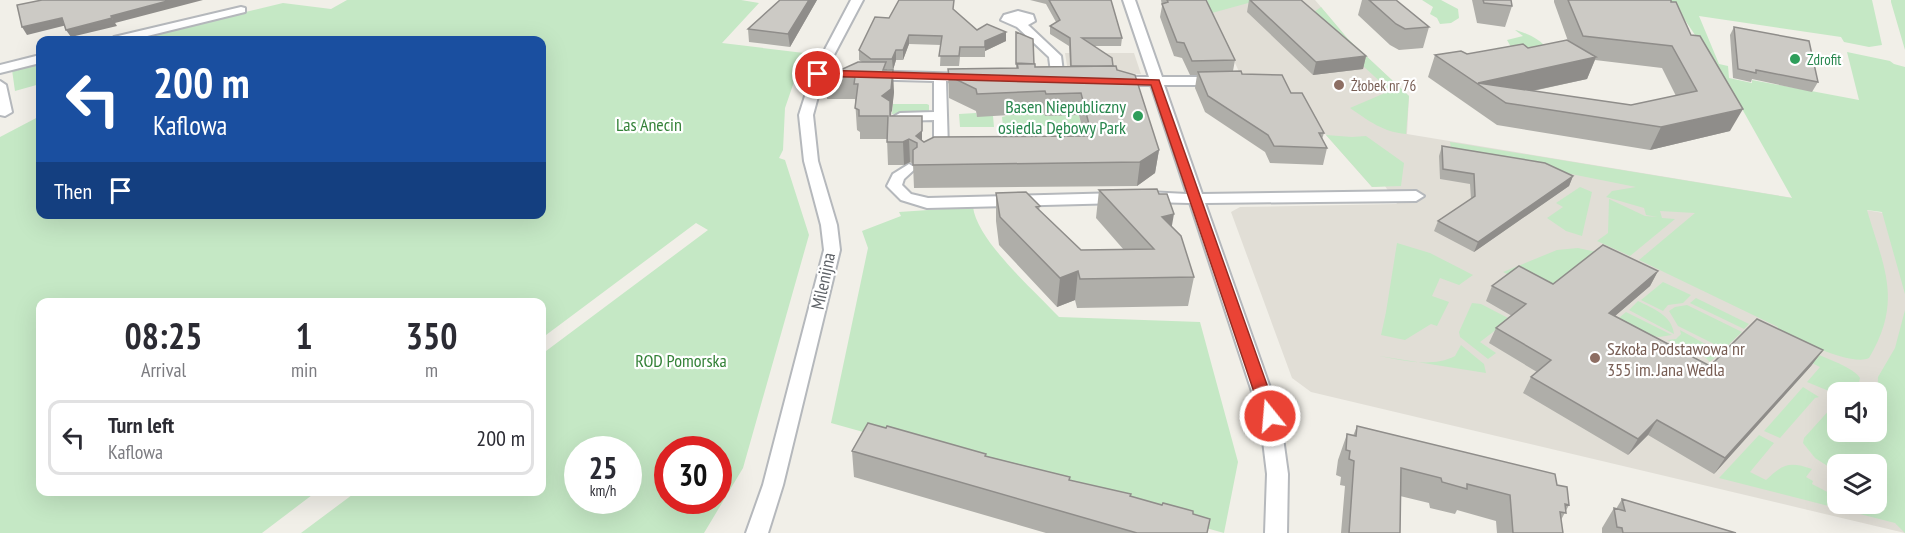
<!DOCTYPE html>
<html lang="en">
<head>
<meta charset="utf-8">
<style>
	:root { --surface:#fff; --page:#f7f7f7; --text:#2b2b33; --muted:#7c7c81; --line:#e1e1e2 }
	body { margin:0; font-family:"PT Sans Narrow",sans-serif; background:var(--page); color:var(--text); height:100vh; display:flex; flex-direction:column; font-size:22px; white-space:nowrap }
	* { box-sizing:border-box; margin:0 }
	p { font-size:20px; color:var(--muted) }
	.icon { flex:none; width:33px; height:33px; fill:none; stroke:currentColor; stroke-width:2; stroke-linecap:round; stroke-linejoin:round }
	.map { position:relative; flex:1; overflow:hidden }
	.panel { position:absolute; left:36px; top:298px; width:510px; height:198px; display:flex; flex-direction:column; background:var(--surface); border-radius:12px; box-shadow:0 6px 24px #0002 }
	.panel>* { flex:none }
	.guide { position:absolute; left:36px; top:36px; width:510px; height:183px; border-radius:12px; box-shadow:0 6px 24px #0002; background:#1a4fa0; color:#fff; overflow:hidden }
	.fabs { position:absolute; left:1827px; top:382px; display:grid; gap:12px }
	.fabs a { display:grid; place-items:center; width:60px; height:60px; border-radius:12px; background:var(--surface); box-shadow:0 6px 24px #0002; font-size:30px }
	.speed { position:absolute; left:564px; top:436px; display:flex; gap:12px; font-size:30px; font-weight:700; text-align:center }
	.speed>* { display:grid; place-content:center; width:78px; height:78px; border-radius:50%; background:var(--surface); box-shadow:0 6px 24px #0002; line-height:1 }
	.speed small { font-size:15px; font-weight:400 }
	.speed .limit { border:9px solid #d22; background:#fff; color:#111 }
	.pin { position:absolute; display:grid; place-items:center; width:51px; height:51px; color:#fff; margin:-26px; border:3px solid #fff; border-radius:50%; box-shadow:0 2px 6px #0007 }
	.me { position:absolute; width:66px; margin:-33px; rotate:343deg; stroke-linejoin:round; filter:drop-shadow(0 0 4px #0008) }
	.turn { display:flex; align-items:center; gap:21px; height:126px; padding:0 18px; font-size:27px }
	.turn .icon { width:78px; height:78px; stroke-width:2.5 }
	.turn b { display:block; font-size:42px; line-height:51px }
	.then { display:flex; align-items:center; height:57px; padding:0 18px; background:#0003; gap:12px; font-size:22px }
	.eta { display:flex; justify-content:space-evenly; align-items:center; height:102px; text-align:center }
	.eta b { font-size:36px; font-weight:600; line-height:42px }
	ul { padding:0; list-style:none }
	li { display:flex; align-items:center; gap:18px; height:75px; margin:0 12px 9px; padding:0 6px; border:3px solid var(--line); border-radius:12px }
	li div { flex:1 }
	li b { display:block; font-size:22px }
	li em { font-style:normal }
	.map>svg:first-child { display:block }
</style>
</head>
<body>
<div class="map">
<svg width="1905" height="533" viewBox="0 0 1905 533">
	<rect width="100%" height="100%" fill="#f1efe8"/>
	<path fill="#e1ded6" fill-rule="evenodd" d="M 1207,0 L 1315,0 L 1348,39 L 1409,96 L 1407,134 L 1890,214 L 1905,269 L 1905,533 L 1311,392 L 1292,378 L 1231,212 L 1240,207 L 1397,204 L 1385,186 L 1372,187 L 1272,74 L 1240,74 ZM 1838,393 L 1876,393 L 1876,432 L 1838,432 ZM 1838,465 L 1876,465 L 1876,504 L 1838,504 Z
		M 1065,53 L 1134,53 L 1141,74 L 1068,72 Z"/>
	<path fill="#c5e8c5" fill-rule="evenodd" d="M 347,0 L 741,0 L 759,3 L 722,43 L 804,53 L 785,108 L 783,150 L 779,158 L 785,160 L 809,235 L 743,468 L 704,533 L 301,533 L 356,492 L 542,492 L 542,354 L 708,230 L 696,223 L 542,338 L 542,303 L 40,303 L 40,492 L 316,492 L 262,533 L 0,533 L 0,137 L 40,116 L 40,214 L 542,214 L 542,40 L 128,40 L 283,3 L 331,9 ZM 578,450 L 628,450 L 628,501 L 578,501 ZM 668,450 L 718,450 L 718,501 L 668,501 Z
		M 1207,0 L 1259,0 L 1212,13 Z
		M 1422,0 L 1441,0 L 1458,9 L 1459,18 L 1451,23 L 1440,24 L 1437,18 L 1430,14 L 1433,7 Z
		M 1630,0 L 1872,0 L 1882,45 L 1869,47 L 1844,42 L 1841,37 L 1699,16 L 1719,64 L 1728,66 L 1729,78 L 1752,83 L 1752,80 L 1859,100 L 1847,52 L 1890,61 L 1894,64 L 1905,67 L 1905,533 L 1895,523 L 1719,478 L 1759,435 L 1774,443 L 1750,472 L 1766,480 C 1783,464 1789,461 1812,469 L 1806,477 L 1813,481 L 1812,484 L 1837,497 L 1838,504 L 1876,504 L 1876,465 L 1838,465 L 1837,472 L 1815,458 L 1803,443 L 1804,438 L 1832,407 L 1837,406 L 1838,432 L 1876,432 L 1878,377 L 1895,348 L 1905,310 L 1905,294 L 1882,212 L 1867,210 C 1884,268 1903,301 1869,358 C 1852,367 1794,338 1777,330 L 1778,327 L 1639,260 L 1695,213 L 1660,211 L 1662,218 L 1675,219 L 1630,256 L 1597,241 L 1608,233 L 1609,199 L 1645,216 L 1658,217 L 1646,215 L 1644,208 L 1606,197 L 1612,191 L 1636,187 L 1526,165 L 1452,155 L 1450,142 L 1792,198 L 1727,82 L 1676,7 Z
		M 1891,0 L 1905,0 L 1905,50 L 1891,2 Z
		M 1321,7 L 1348,39 L 1409,96 L 1406,134 C 1383,132 1369,121 1350,108 L 1385,93 L 1386,87 L 1339,44 L 1314,12 Z
		M 1515,30 C 1524,32 1543,40 1546,49 L 1494,47 L 1511,47 L 1507,40 L 1523,36 Z
		M 40,63 L 40,84 L 15,91 L 12,70 Z
		M 893,104 L 927,104 L 929,105 L 929,111 L 892,114 Z
		M 976,113 L 977,116 L 993,116 L 994,127 L 960,127 L 959,114 Z
		M 1005,113 L 1079,115 L 1082,128 L 1085,128 L 1086,132 L 1062,132 L 1060,126 L 1003,126 L 1002,117 L 1006,116 Z
		M 1326,135 L 1352,137 L 1366,136 L 1404,163 L 1401,186 L 1372,187 Z
		M 1580,187 L 1592,192 L 1582,236 L 1566,231 L 1547,218 L 1563,207 L 1556,203 Z
		M 973,207 C 977,241 1035,291 1059,317 L 1200,322 L 1238,462 L 1224,533 L 831,423 L 868,248 L 862,231 L 901,216 L 899,212 Z
		M 1397,243 L 1430,253 L 1473,275 L 1459,285 L 1440,278 L 1432,296 L 1449,302 L 1437,326 L 1431,324 L 1405,340 L 1381,335 L 1386,312 Z
		M 1578,248 L 1601,253 L 1543,293 L 1503,272 L 1557,250 Z
		M 1663,282 L 1691,295 L 1683,303 L 1668,305 L 1663,311 L 1641,300 Z
		M 1696,298 L 1749,324 L 1744,329 L 1690,303 Z
		M 1638,301 C 1652,308 1672,315 1674,334 L 1629,310 Z
		M 1472,303 L 1481,304 L 1510,319 L 1480,342 L 1496,353 L 1488,359 L 1460,337 L 1459,332 Z
		M 1687,305 L 1742,332 L 1724,349 L 1678,326 L 1669,311 L 1675,307 Z
		M 1626,312 L 1672,335 L 1659,337 L 1607,328 Z
		M 1680,330 L 1718,351 L 1722,351 L 1710,362 L 1705,357 L 1667,340 L 1676,339 L 1681,334 Z
		M 1749,332 C 1771,340 1850,361 1860,378 L 1857,391 L 1836,394 L 1807,382 L 1820,367 Z
		M 1461,345 L 1484,364 L 1486,373 L 1373,355 C 1399,359 1430,369 1455,356 Z
		M 1803,387 L 1819,397 L 1815,398 L 1780,438 L 1764,431 Z"/>
	<g fill="none" stroke-linecap="round" stroke-linejoin="round">
		<g stroke="#b5b8bc" stroke-width="4">
			<path id="minor" d="M 851,0 L 863,0 L 826,70 L 969,74 L 975,78 L 969,82 L 946,81 L 948,149 L 931,159 L 924,155 L 934,147 L 934,120 L 900,121 L 893,117 L 900,113 L 934,112 L 934,81 L 823,78 L 813,115 L 818,161 L 837,225 L 840,250 L 783,485 L 768,533 L 746,533 L 763,485 L 824,250 L 821,225 L 804,161 L 799,115 L 812,74 Z
				M 1123,0 L 1135,0 L 1162,77 L 1218,77 L 1224,81 L 1218,85 L 1164,85 L 1202,194 L 1416,191 L 1424,196 L 1416,201 L 1205,203 L 1280,416 L 1288,474 L 1287,533 L 1265,533 L 1267,474 L 1260,416 L 1190,203 L 1147,202 L 1139,197 L 1147,192 L 1187,194 L 1151,85 L 1115,85 L 1109,81 L 1115,77 L 1149,77 Z
				M 241,7 L 245,8 L 245,12 L 131,40 L 112,40 L 114,37 Z
				M 1018,11 L 1033,15 L 1035,21 L 1028,25 L 1061,56 L 1064,80 L 1063,83 L 1058,84 L 1052,80 L 1049,57 L 1017,27 L 1001,20 L 1004,15 Z
				M 40,55 L 40,63 L 0,73 L 0,65 Z
				M 0,81 L 6,85 L 12,112 L 5,116 L 0,115 Z
				M 909,164 L 916,168 L 904,179 L 902,185 L 911,194 L 928,198 L 1121,193 L 1129,198 L 1121,203 L 927,208 L 901,200 L 887,186 L 893,174 Z"/>
		</g>
		<use href="#minor" fill="#fff" fill-rule="evenodd"/>
	</g>
	<path fill="#afaea9" fill-rule="evenodd" d="M 780,0 L 817,0 L 790,47 L 749,42 L 748,29 Z
		M 1030,0 L 1111,0 L 1122,38 L 1121,46 L 1094,46 L 1117,70 L 1159,150 L 1155,173 L 1137,186 L 914,188 L 913,164 L 910,162 L 904,165 L 888,165 L 887,139 L 860,139 L 860,132 L 857,130 L 855,99 L 827,99 L 825,77 L 862,62 L 859,60 L 859,50 L 889,18 L 954,10 L 977,30 L 1006,41 L 985,51 L 985,57 L 960,57 L 959,66 L 940,66 L 941,45 L 909,44 L 903,60 L 896,60 L 893,70 L 887,69 L 894,92 L 891,116 L 924,142 L 1084,136 L 1079,115 L 1045,116 L 1044,113 L 977,117 L 976,111 L 949,98 L 948,69 L 1016,68 L 1016,32 L 1035,67 L 1070,66 L 1069,46 L 1050,34 L 1050,26 L 1056,22 L 1046,4 Z
		M 1161,0 L 1206,0 L 1235,60 L 1233,71 L 1291,93 L 1324,133 L 1322,139 L 1327,148 L 1323,165 L 1270,163 L 1265,152 L 1205,112 L 1195,88 L 1197,75 L 1190,75 L 1182,58 L 1174,56 L 1160,17 L 1162,6 Z
		M 1249,0 L 1366,56 L 1363,69 L 1313,75 L 1247,12 Z
		M 1362,0 L 1396,0 L 1429,27 L 1423,48 L 1399,50 L 1390,45 L 1358,15 Z
		M 1472,0 L 1511,0 L 1512,6 L 1505,27 L 1477,23 Z
		M 1554,0 L 1671,0 L 1730,131 L 1650,150 L 1497,125 L 1428,77 L 1435,55 L 1467,54 L 1528,48 L 1568,41 L 1554,2 ZM 1595,60 L 1662,68 L 1676,96 L 1631,105 L 1533,91 L 1587,79 Z
		M 1734,27 L 1818,82 L 1812,92 L 1752,79 L 1751,82 L 1733,78 L 1730,35 Z
		M 1442,146 L 1573,176 L 1569,186 L 1474,252 L 1434,231 L 1438,221 L 1471,199 L 1470,184 L 1440,179 L 1439,156 Z
		M 1099,190 L 1172,227 L 1194,277 L 1188,306 L 1077,308 L 1075,300 L 1057,307 L 999,245 L 996,221 L 996,193 L 1040,206 L 1039,210 L 1081,250 L 1124,250 L 1096,218 Z
		M 1658,271 L 1650,286 L 1615,316 L 1710,366 L 1823,350 L 1811,366 L 1714,474 L 1648,435 L 1628,455 L 1523,393 L 1531,377 L 1537,372 L 1489,343 L 1496,328 L 1512,316 L 1486,301 L 1492,286 L 1553,284 Z
		M 1357,426 L 1557,485 L 1569,505 L 1561,520 L 1563,533 L 1497,533 L 1496,521 L 1457,510 L 1455,514 L 1430,508 L 1429,503 L 1400,496 L 1400,533 L 1341,533 L 1345,486 L 1340,485 L 1341,477 L 1336,475 L 1338,460 L 1347,434 L 1353,436 Z
		M 852,451 L 986,454 L 986,456 L 1070,477 L 1070,480 L 1193,514 L 1207,533 L 1046,533 L 854,477 Z
		M 1622,499 L 1736,533 L 1602,533 L 1602,528 L 1614,508 L 1616,509 Z"/>
	<path fill="#8f8d8a" d="M 171,0 L 203,0 L 115,23 L 111,16 Z
		M 809,0 L 817,0 L 790,47 L 788,34 Z
		M 62,18 L 67,25 L 27,35 L 22,27 Z
		M 112,18 L 117,26 L 71,37 L 66,30 Z
		M 1006,32 L 1006,41 L 985,51 L 985,57 L 985,41 Z
		M 909,35 L 909,44 L 903,60 L 903,50 Z
		M 896,50 L 896,60 L 893,70 L 892,59 Z
		M 1366,56 L 1363,69 L 1313,75 L 1316,62 Z
		M 1596,57 L 1587,79 L 1499,98 L 1478,83 Z
		M 893,70 L 894,92 L 892,111 L 891,112 L 891,138 L 890,112 L 882,96 Z
		M 1743,109 L 1730,131 L 1650,150 L 1661,127 Z
		M 922,116 L 922,154 L 916,136 Z
		M 909,139 L 910,162 L 904,165 L 903,142 Z
		M 1159,150 L 1155,173 L 1137,186 L 1140,162 Z
		M 1573,176 L 1569,186 L 1474,252 L 1478,242 Z
		M 1174,214 L 1169,242 L 1162,217 Z
		M 1078,271 L 1075,300 L 1057,307 L 1060,278 Z
		M 1658,271 L 1650,286 L 1601,328 L 1609,313 Z
		M 1823,350 L 1811,366 L 1714,474 L 1725,458 Z
		M 1657,420 L 1648,435 L 1628,455 L 1638,439 Z"/>
	<path fill="#cccac5" stroke="#8f8d8a" stroke-width="1.5" d="M 42,0 L 171,0 L 111,16 L 112,18 L 66,30 L 62,18 L 22,27 L 17,5 Z
		M 780,0 L 809,0 L 788,34 L 748,29 Z
		M 899,0 L 954,0 L 953,9 L 977,30 L 987,24 L 1006,32 L 985,41 L 985,47 L 960,47 L 959,56 L 939,56 L 942,36 L 909,35 L 903,50 L 896,50 L 892,59 L 871,59 L 859,50 L 875,17 L 889,18 Z
		M 1049,0 L 1111,0 L 1122,38 L 1082,38 L 1112,58 L 1113,66 L 1071,66 L 1070,38 L 1050,26 L 1060,20 Z
		M 1167,0 L 1206,0 L 1235,60 L 1192,61 L 1184,43 L 1177,42 L 1162,4 L 1168,2 Z
		M 1250,0 L 1301,0 L 1366,56 L 1316,62 Z
		M 1369,0 L 1396,0 L 1429,27 L 1405,29 L 1396,24 Z
		M 1483,0 L 1511,0 L 1512,6 L 1484,3 Z
		M 1568,0 L 1671,0 L 1671,2 L 1676,2 L 1691,35 L 1700,36 L 1743,109 L 1661,127 L 1506,103 L 1435,55 L 1461,51 L 1467,54 L 1523,44 L 1528,48 L 1567,40 L 1596,57 L 1478,83 L 1631,105 L 1697,91 L 1672,46 L 1583,36 Z
		M 1734,27 L 1809,41 L 1818,82 L 1756,70 L 1756,73 L 1738,69 Z
		M 1016,32 L 1033,39 L 1034,64 L 1016,64 Z
		M 858,62 L 886,62 L 883,70 L 893,70 L 891,89 L 882,96 L 890,101 L 890,116 L 922,116 L 922,131 L 916,136 L 924,142 L 934,137 L 1092,136 L 1081,93 L 1046,94 L 1045,91 L 977,94 L 976,89 L 949,76 L 948,69 L 1018,68 L 1017,63 L 1035,64 L 1035,67 L 1116,66 L 1117,70 L 1135,75 L 1159,150 L 1140,162 L 913,165 L 913,150 L 917,147 L 917,143 L 909,139 L 903,142 L 887,142 L 888,116 L 859,116 L 859,110 L 855,108 L 858,84 L 854,84 L 855,77 L 825,77 Z
		M 1241,71 L 1242,74 L 1282,75 L 1291,93 L 1302,93 L 1324,133 L 1319,133 L 1327,148 L 1274,146 L 1268,135 L 1208,96 L 1198,72 Z
		M 1442,146 L 1545,163 L 1573,176 L 1478,242 L 1438,221 L 1475,196 L 1474,174 L 1443,169 Z
		M 1157,189 L 1159,194 L 1167,194 L 1174,214 L 1162,217 L 1181,236 L 1194,277 L 1080,279 L 1078,271 L 1060,278 L 1000,217 L 996,193 L 1026,192 L 1040,206 L 1036,207 L 1081,250 L 1154,249 L 1099,190 Z
		M 1603,245 L 1658,271 L 1609,313 L 1710,366 L 1757,319 L 1823,350 L 1725,458 L 1657,420 L 1638,439 L 1531,377 L 1551,360 L 1496,328 L 1526,304 L 1492,286 L 1519,266 L 1553,284 Z
		M 868,423 L 886,428 L 887,426 L 986,454 L 985,456 L 1070,477 L 1069,480 L 1131,494 L 1130,496 L 1162,505 L 1163,503 L 1193,511 L 1193,514 L 1210,519 L 1207,533 L 1137,533 L 852,451 Z
		M 1357,426 L 1555,474 L 1557,485 L 1567,487 L 1569,505 L 1565,504 L 1566,513 L 1560,512 L 1563,533 L 1513,533 L 1510,495 L 1467,484 L 1467,489 L 1442,482 L 1441,478 L 1401,468 L 1400,533 L 1349,533 L 1354,461 L 1349,459 L 1350,451 L 1346,450 L 1347,434 L 1356,436 Z
		M 1622,499 L 1736,533 L 1623,533 L 1622,528 L 1617,527 L 1614,508 L 1625,511 Z"/>
	<path fill="#ea4335" stroke="#982c22" stroke-width="1.5" d="M 818,70 L 1159,80 L 1278,416 L 1275,420 L 1264,420 L 1262,416 L 1151,85 L 815,76 L 813,74 Z"/>
	<g fill="#2e9e5b" stroke="#fff" stroke-width="2">
		<circle cx="1795" cy="59" r="6"/>
		<circle cx="1138" cy="116" r="6"/>
	</g>
	<g fill="#8d6e63" stroke="#fff" stroke-width="2">
		<circle cx="1339" cy="85" r="6"/>
		<circle cx="1595" cy="358" r="6"/>
	</g>
	<g text-anchor="middle" dominant-baseline="central" stroke-width="4.5" stroke-linejoin="round" paint-order="stroke">
		<g font-size="15" fill="#27864d" stroke="#fff" text-anchor="start">
			<text x="1807" y="59">Zdrofit</text>
		</g>
		<g font-size="15" fill="#785e54" stroke="#fff" text-anchor="start">
			<text x="1351" y="85">Żłobek nr 76</text>
		</g>
		<g font-size="18" fill="#27864d" stroke="#fff" text-anchor="end">
			<text x="1126" y="106">Basen Niepubliczny<tspan x="1126" dy="21">osiedla Dębowy Park</tspan></text>
		</g>
		<g font-size="18" fill="#348238" stroke="#fff">
			<text x="649" y="124">Las Anecin</text>
			<text x="681" y="360">ROD Pomorska</text>
		</g>
		<g font-size="18" fill="#5f6368" stroke="#fff">
			<text transform="translate(823 281) rotate(-78)">Milenijna</text>
		</g>
		<g font-size="18" fill="#785e54" stroke="#fff" text-anchor="start">
			<text x="1607" y="348">Szkoła Podstawowa nr<tspan x="1607" dy="21">355 im. Jana Wedla</tspan></text>
		</g>
	</g>
</svg>
<div class="fabs">
<a><svg class="icon" aria-label="sound" viewBox="0 0 24 24"><path d="M4 9h4l5-4v14l-5-4H4zM17 9q2 3 0 6"/></svg></a>
<a><svg class="icon" aria-label="layers" viewBox="0 0 24 24"><path d="M12 4l9 5-9 5-9-5zM3 14l9 5 9-5"/></svg></a>
</div>
<div class="speed"><div>25<small>km/h</small></div><div class="limit">30</div></div>
<div class="pin" style="left:818px;top:74px;background:#d93025"><svg class="icon" aria-label="arrive" viewBox="0 0 24 24"><path d="M6 21V4h12l-3 4 3 4H6"/></svg></div>
<svg class="me" style="left:1270px;top:416px" viewBox="-20 -20 40 40"><circle r="17" fill="#ea4335" stroke="#fff" stroke-width="3"/><path d="M0-11L8 9 0 5-8 9z" fill="#fff"/></svg>
<div class="guide">
<div class="turn"><svg class="icon" aria-label="left" viewBox="0 0 24 24"><path d="M17 20v-9H6M10 6l-5 5 5 5"/></svg><div><b>200 m</b>Kaflowa</div></div>
<div class="then">Then<svg class="icon" aria-label="arrive" viewBox="0 0 24 24"><path d="M6 21V4h12l-3 4 3 4H6"/></svg></div>
</div>
<section class="panel">
<div class="eta">
<div><b>08:25</b><p>Arrival</p></div>
<div><b>1</b><p>min</p></div>
<div><b>350</b><p>m</p></div>
</div>
<ul>
<li><svg class="icon" aria-label="left" viewBox="0 0 24 24"><path d="M17 20v-9H6M10 6l-5 5 5 5"/></svg><div><b>Turn left</b><p>Kaflowa</p></div><em>200 m</em></li>
</ul>
</section>
</div>
</body>
</html>
